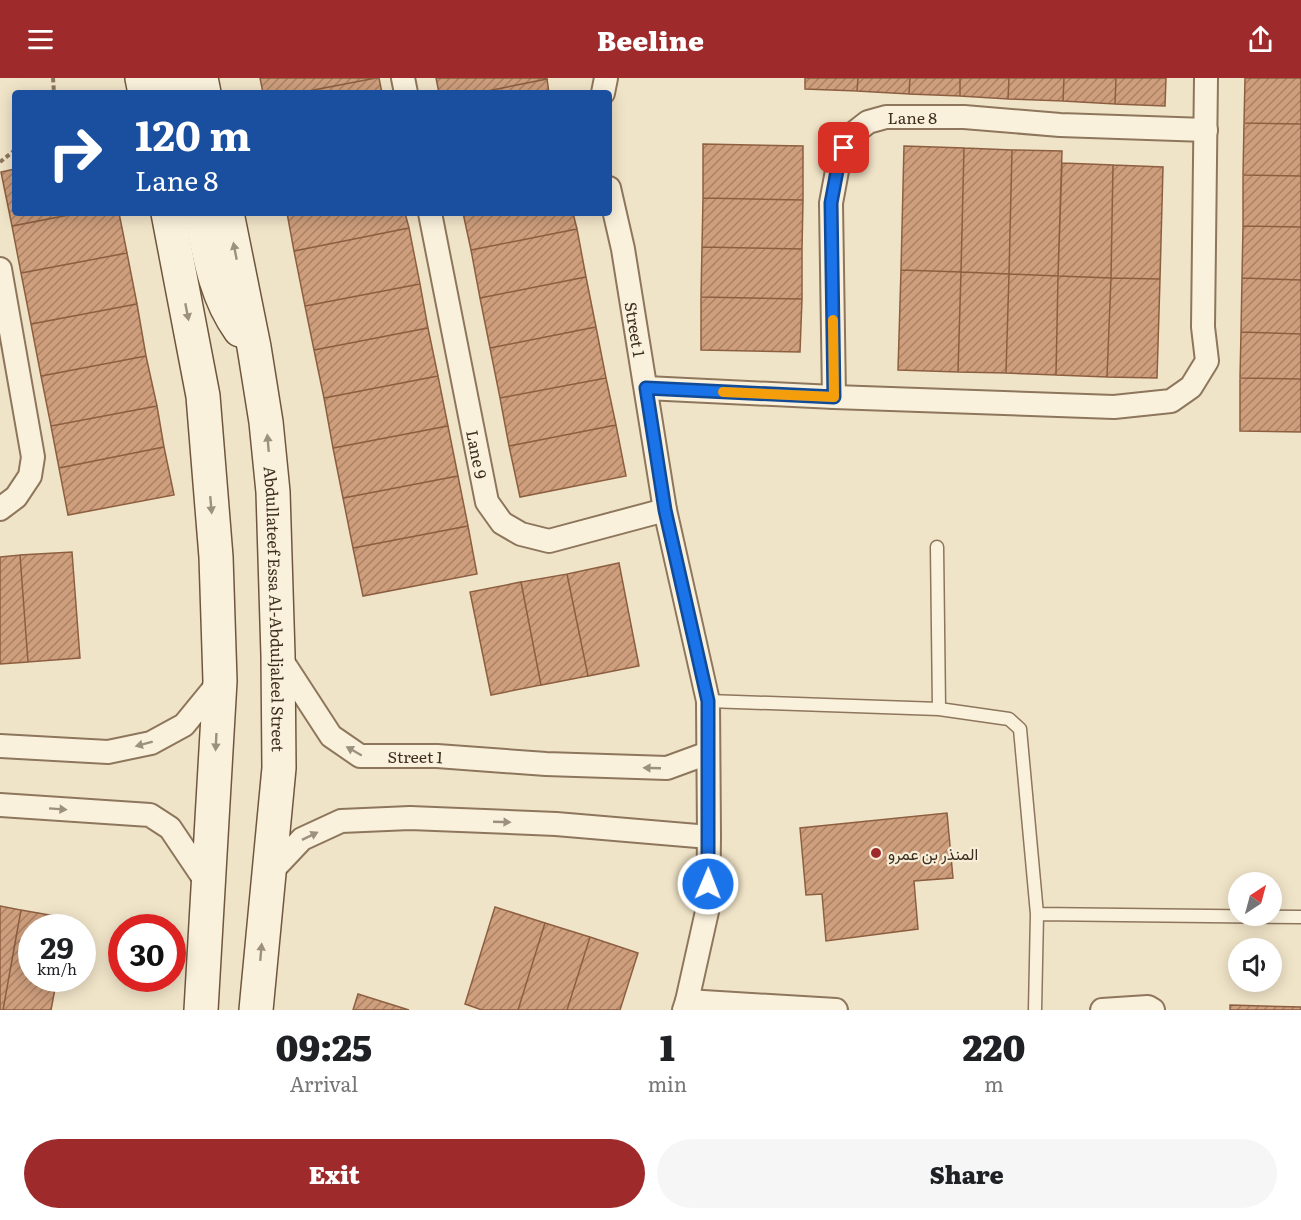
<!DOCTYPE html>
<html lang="en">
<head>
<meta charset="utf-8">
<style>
	:root { --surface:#fff; --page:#f6f6f6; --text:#202124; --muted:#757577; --accent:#9e2a2b }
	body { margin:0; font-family:Literata,Vazirmatn,serif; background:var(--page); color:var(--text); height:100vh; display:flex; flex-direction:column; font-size:22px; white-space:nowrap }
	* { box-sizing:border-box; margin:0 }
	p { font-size:20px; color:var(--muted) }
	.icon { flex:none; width:33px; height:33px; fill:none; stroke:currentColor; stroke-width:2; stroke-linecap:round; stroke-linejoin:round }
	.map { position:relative; height:932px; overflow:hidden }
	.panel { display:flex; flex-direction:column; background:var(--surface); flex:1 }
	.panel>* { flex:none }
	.guide { position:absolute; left:12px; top:12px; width:600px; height:126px; border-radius:6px; box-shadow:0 3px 15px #0003; background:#1a4fa0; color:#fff; overflow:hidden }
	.needle { width:39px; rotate:36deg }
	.fabs { position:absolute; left:1228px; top:794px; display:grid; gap:12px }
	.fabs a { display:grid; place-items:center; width:54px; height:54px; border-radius:50%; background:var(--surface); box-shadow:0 3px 15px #0003; font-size:30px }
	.speed { position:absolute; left:18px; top:836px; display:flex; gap:12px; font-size:30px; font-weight:700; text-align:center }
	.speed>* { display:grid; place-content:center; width:78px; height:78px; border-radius:50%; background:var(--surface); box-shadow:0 3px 15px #0003; line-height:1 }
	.speed small { font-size:15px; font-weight:400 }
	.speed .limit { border:9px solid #d22; background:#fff; color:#111 }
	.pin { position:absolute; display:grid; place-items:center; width:51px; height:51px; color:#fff; margin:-26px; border-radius:12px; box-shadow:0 3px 9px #0006 }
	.me { position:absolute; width:66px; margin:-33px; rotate:1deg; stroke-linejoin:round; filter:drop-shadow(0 0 4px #0008) }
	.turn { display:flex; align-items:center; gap:21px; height:126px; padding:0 24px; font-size:27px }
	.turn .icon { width:78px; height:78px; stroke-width:2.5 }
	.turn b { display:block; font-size:42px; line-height:51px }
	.eta { display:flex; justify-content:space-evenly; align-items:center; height:102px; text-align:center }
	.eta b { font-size:36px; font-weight:800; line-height:42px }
	.cta { display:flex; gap:12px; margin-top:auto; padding:12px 24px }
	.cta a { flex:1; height:69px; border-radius:36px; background:var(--accent); color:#fff; font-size:24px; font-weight:800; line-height:69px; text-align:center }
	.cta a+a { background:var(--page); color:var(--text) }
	header { display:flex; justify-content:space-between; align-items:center; height:78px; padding:0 24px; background:var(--accent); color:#fff; font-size:27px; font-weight:800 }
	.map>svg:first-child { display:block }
</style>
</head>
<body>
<header><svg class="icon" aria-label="menu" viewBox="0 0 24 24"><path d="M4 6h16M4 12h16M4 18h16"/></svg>Beeline<svg class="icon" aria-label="share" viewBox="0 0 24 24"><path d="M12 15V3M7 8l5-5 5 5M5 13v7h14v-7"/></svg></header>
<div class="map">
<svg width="1301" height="932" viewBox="0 0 1301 932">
	<defs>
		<pattern id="building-hatch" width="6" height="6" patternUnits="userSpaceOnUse" patternTransform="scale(1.5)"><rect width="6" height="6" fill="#cf9f7d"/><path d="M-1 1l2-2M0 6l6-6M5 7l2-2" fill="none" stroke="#a98266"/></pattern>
	</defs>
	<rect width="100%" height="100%" fill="#f0e4c8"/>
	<path fill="url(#building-hatch)" stroke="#8d5f41" stroke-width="1.5" d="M 260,0 L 376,0 L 298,15 L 263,15 Z
		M 376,0 L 379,0 L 382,15 L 298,15 Z
		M 436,0 L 546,0 L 547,1 L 477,15 L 439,15 Z
		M 805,0 L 858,0 L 857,13 L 805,11 Z
		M 858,0 L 910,0 L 909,16 L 857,13 Z
		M 910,0 L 960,0 L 960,18 L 909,16 Z
		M 960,0 L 1009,0 L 1008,21 L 960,18 Z
		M 1009,0 L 1064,0 L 1063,23 L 1008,21 Z
		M 1064,0 L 1116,0 L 1115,26 L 1063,23 Z
		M 1116,0 L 1166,0 L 1165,28 L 1115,26 Z
		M 1245,0 L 1301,0 L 1301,46 L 1244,45 Z
		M 547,1 L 549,15 L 477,15 Z
		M 1244,45 L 1301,46 L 1301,98 L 1243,97 Z
		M 703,66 L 803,68 L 803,122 L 703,120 Z
		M 904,68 L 964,70 L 961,194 L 901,192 Z
		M 964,70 L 1012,72 L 1009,196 L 961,194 Z
		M 1012,72 L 1062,73 L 1058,198 L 1009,196 Z
		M 1062,85 L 1113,87 L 1111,200 L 1058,198 Z
		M 1113,87 L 1163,89 L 1160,201 L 1111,200 Z
		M 15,91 L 15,135 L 79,135 L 12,148 L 1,94 Z
		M 1243,97 L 1301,98 L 1301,149 L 1243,148 Z
		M 703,120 L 803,122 L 802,171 L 702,169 Z
		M 79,135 L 119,135 L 127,175 L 21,195 L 12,148 Z
		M 287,135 L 405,135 L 409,150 L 294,173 Z
		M 463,135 L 573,135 L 577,151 L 471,172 Z
		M 1243,148 L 1301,149 L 1301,202 L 1242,200 Z
		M 409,150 L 420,206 L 305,228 L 294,173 Z
		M 577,151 L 586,199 L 480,220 L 471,172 Z
		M 702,169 L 802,171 L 802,221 L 701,219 Z
		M 127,175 L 137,226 L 31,246 L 21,195 Z
		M 901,192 L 961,194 L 958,294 L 898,292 Z
		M 961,194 L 1009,196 L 1006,295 L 958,294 Z
		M 1009,196 L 1058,198 L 1056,297 L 1006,295 Z
		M 1058,198 L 1111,200 L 1107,299 L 1056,297 Z
		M 586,199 L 596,249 L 490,270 L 480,220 Z
		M 1111,200 L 1160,201 L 1157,300 L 1107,299 Z
		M 1242,200 L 1301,202 L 1301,256 L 1241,254 Z
		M 420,206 L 428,250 L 314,272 L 305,228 Z
		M 701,219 L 802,221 L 800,274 L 701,272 Z
		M 137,226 L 146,278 L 41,298 L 31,246 Z
		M 596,249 L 606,300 L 500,320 L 490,270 Z
		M 428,250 L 438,298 L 324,320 L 314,272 Z
		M 1241,254 L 1301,256 L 1301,301 L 1240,300 Z
		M 146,278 L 157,328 L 51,348 L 41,298 Z
		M 438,298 L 448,348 L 333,370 L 324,320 Z
		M 606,300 L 616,347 L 509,368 L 500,320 Z
		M 1240,300 L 1301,301 L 1301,354 L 1240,353 Z
		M 157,328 L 164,369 L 59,390 L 51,348 Z
		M 616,347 L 626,398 L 520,419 L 509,368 Z
		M 448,348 L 458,398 L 343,420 L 333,370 Z
		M 164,369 L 174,417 L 68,437 L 59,390 Z
		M 458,398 L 468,448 L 353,470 L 343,420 Z
		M 468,448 L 477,496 L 363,518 L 353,470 Z
		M 72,474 L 80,580 L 28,584 L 20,477 Z
		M 20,477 L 28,584 L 0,586 L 0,479 Z
		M 619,485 L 639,588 L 588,598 L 567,496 Z
		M 567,496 L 588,598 L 541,607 L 521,504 Z
		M 521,504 L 541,607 L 491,617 L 470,514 Z
		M 947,735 L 953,800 L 914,803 L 918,851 L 826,863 L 822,816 L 806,817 L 800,750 Z
		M 0,828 L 21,832 L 3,932 L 0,932 Z
		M 495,829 L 545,845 L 518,932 L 482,932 L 465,926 Z
		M 21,832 L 67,840 L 66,849 L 32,849 L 32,900 L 57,900 L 51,932 L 3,932 Z
		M 545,845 L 590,859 L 567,932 L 518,932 Z
		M 590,859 L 638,875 L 620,932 L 567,932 Z
		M 358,916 L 409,932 L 353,932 Z
		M 1230,927 L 1301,929 L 1301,932 L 1230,932 Z"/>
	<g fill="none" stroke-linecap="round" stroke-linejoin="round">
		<g stroke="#8d765c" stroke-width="15">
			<path id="service" d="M 937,469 L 939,631
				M 708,623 L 939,631 L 1009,641 L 1020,651 L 1037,836 L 1035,932
				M 1037,836 L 1301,839"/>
		</g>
		<g stroke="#8d765c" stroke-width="26">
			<g id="minor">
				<path d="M 403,0 L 406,15"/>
				<path d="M 603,15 L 606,0"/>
				<path id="s1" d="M 609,110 L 623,171 L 665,432 L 708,623 L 709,759 L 708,829 L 687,923 L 684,932"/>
				<path id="s2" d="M 430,135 L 487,424 L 502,445 L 521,456 L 549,463 L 665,432"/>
				<path d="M 0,191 L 33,379 L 30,398 L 16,419 L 0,431"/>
				<path d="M 646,310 L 834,319 L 1114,329 L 1171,323 L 1191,309 L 1207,283 L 1203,249 L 1206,0"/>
				<path id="s3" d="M 834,319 L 831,125 L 839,82 L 850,58 L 868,44 L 886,39 L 964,39 L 1060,47 L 1206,52"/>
				<path id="s4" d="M 279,578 L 331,658 L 360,678 L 437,678 L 546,686 L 667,690 L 708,675"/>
				<path d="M 0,668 L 108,674 L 151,665 L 184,647 L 220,603"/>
				<path d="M 0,727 L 150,737 L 170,750 L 209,808"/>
				<path d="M 268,797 L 302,761 L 341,743 L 410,740 L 556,746 L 709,759"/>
				<path d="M 687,923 L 836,932"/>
				<path d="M 1102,932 L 1148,929 L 1153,932"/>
			</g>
		</g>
		<g stroke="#6f573f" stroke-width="36">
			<g id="secondary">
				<path d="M 142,0 L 145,15"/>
				<path d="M 173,0 L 176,15"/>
				<path d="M 201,0 L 204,15"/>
				<path d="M 168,135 L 203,318 L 216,479 L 220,603 L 201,932"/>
				<path d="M 201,135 C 209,176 215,217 240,252"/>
				<path id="s5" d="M 227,135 L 254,269 L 266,344 L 273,414 L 278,577 L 279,690 L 256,932"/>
			</g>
		</g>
		<path stroke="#8d765c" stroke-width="4" stroke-dasharray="4.5 3" stroke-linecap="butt" d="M 53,0 L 54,15
			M 0,84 L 15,72"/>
		<use href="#service" stroke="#faf1dc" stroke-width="12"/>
		<use href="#minor" stroke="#faf1dc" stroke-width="22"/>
		<use href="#secondary" stroke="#faf1dc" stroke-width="33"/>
	</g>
	<defs><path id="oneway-solid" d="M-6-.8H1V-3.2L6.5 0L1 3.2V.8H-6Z" transform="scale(1.5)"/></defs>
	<g fill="#9c907e">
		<use href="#oneway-solid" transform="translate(235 173) rotate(-101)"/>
		<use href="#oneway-solid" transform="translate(187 234) rotate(79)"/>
		<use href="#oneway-solid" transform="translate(268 365) rotate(-95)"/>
		<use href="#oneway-solid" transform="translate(211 427) rotate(85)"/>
		<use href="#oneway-solid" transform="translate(216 664) rotate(93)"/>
		<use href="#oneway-solid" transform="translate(144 666) rotate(165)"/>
		<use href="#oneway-solid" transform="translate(354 673) rotate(-150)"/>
		<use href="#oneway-solid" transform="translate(652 690) rotate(-178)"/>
		<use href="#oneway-solid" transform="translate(58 731) rotate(4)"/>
		<use href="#oneway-solid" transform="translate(502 744) rotate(2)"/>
		<use href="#oneway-solid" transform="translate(310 758) rotate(-26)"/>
		<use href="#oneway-solid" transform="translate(261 874) rotate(-85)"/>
	</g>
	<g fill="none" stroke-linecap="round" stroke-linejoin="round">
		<g stroke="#114b97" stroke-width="15">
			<path id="route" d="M 708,806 L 708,623 L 665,432 L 646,310 L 834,319 L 831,125 L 839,82 L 844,70"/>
		</g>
		<use href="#route" stroke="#1a73e8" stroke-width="10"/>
		<path stroke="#f59e0b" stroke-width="10" d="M 723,314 L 834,319 L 833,242"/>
	</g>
	<circle fill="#9e2a2b" stroke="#f7eed8" stroke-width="2" cx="876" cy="775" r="6"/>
	<g text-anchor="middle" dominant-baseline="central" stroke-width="4.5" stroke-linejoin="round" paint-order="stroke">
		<g font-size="16" fill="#3d2e20" stroke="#f7eed8">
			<text stroke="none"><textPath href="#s3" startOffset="332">Lane 8</textPath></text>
			<text stroke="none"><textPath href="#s1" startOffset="144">Street 1</textPath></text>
			<text stroke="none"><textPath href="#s2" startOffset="246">Lane 9</textPath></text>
			<text stroke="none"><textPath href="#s5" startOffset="400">Abdullateef Essa Al-Abduljaleel Street</textPath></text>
			<text stroke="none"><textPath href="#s4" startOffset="186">Street 1</textPath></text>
		</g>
		<g font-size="16" fill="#3d2e20" stroke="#f7eed8" text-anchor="start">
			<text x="888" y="775">المنذر بن عمرو</text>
		</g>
	</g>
</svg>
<div class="fabs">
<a><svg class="needle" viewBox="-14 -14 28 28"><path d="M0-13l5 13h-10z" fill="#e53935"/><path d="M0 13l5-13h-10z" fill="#757577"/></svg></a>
<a><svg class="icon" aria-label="sound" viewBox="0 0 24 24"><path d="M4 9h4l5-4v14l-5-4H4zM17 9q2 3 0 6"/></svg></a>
</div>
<div class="speed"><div>29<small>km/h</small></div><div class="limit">30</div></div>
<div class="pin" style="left:844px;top:70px;background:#d93025"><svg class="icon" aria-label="arrive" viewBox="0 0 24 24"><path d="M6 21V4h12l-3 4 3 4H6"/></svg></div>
<svg class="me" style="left:708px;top:806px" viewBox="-20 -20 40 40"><circle r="17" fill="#1a73e8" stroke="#fff" stroke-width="3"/><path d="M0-11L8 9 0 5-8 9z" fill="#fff"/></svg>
<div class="guide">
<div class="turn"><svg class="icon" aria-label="right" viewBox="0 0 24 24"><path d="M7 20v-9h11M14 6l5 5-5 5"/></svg><div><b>120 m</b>Lane 8</div></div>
</div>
</div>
<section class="panel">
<div class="eta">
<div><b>09:25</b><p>Arrival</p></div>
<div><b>1</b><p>min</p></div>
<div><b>220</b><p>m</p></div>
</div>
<div class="cta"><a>Exit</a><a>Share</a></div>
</section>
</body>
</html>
